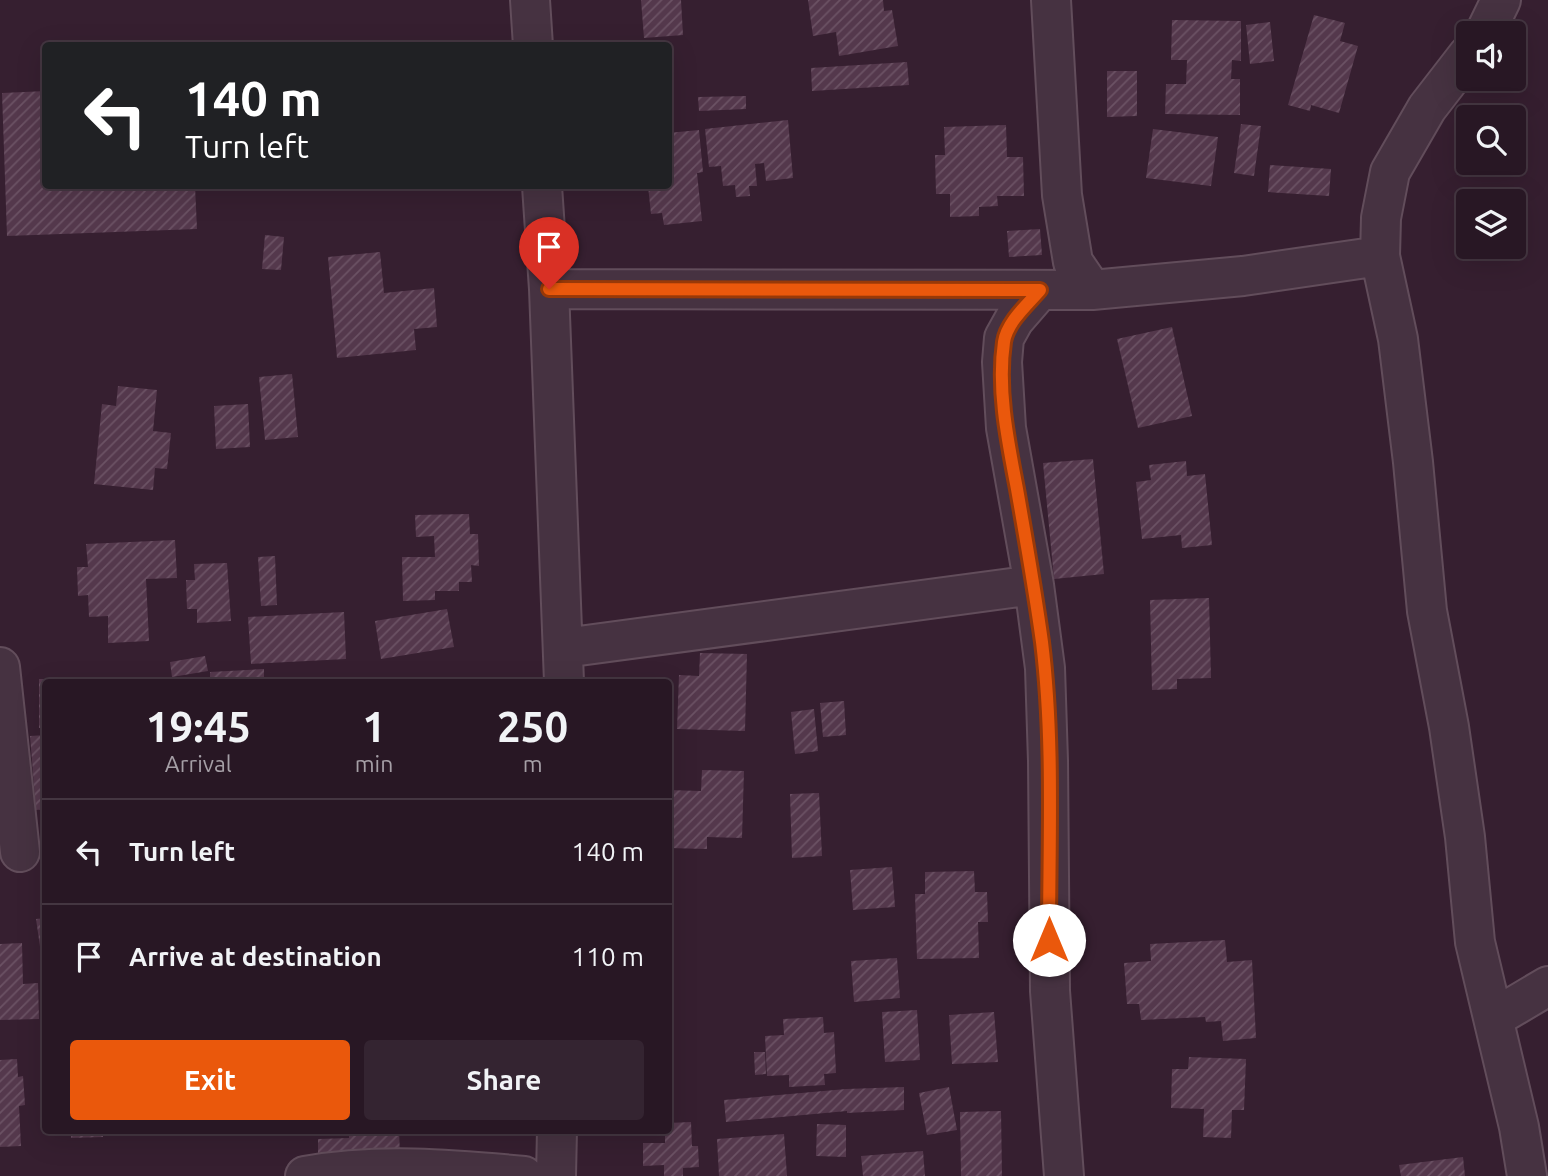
<!DOCTYPE html>
<html lang="en">
<head>
<meta charset="utf-8">
<style>
	:root { --surface:#281724; --page:#342431; --text:#f1f3f6; --muted:#a59fa6; --line:#443641; --accent:#ea580c }
	body { margin:0; font-family:Ubuntu,sans-serif; background:var(--page); color:var(--text); height:100vh; display:flex; flex-direction:column; font-size:26px; white-space:nowrap }
	* { box-sizing:border-box; margin:0 }
	p { font-size:23px; color:var(--muted) }
	.icon { flex:none; width:38px; height:38px; fill:none; stroke:currentColor; stroke-width:2; stroke-linecap:round; stroke-linejoin:round }
	.map { position:relative; flex:1; overflow:hidden }
	.panel { position:absolute; left:42px; top:679px; width:630px; height:455px; display:flex; flex-direction:column; background:var(--surface); border-radius:7px; box-shadow:0 7px 28px #0002,0 0 0 2px var(--line) }
	.panel>* { flex:none }
	.hud { position:absolute; left:42px; top:42px; width:630px; height:147px; border-radius:7px; box-shadow:0 7px 28px #0002,0 0 0 2px var(--line); background:#202124; color:#fff; overflow:hidden }
	.buttons { position:absolute; left:1456px; top:21px; display:grid; gap:14px }
	.buttons a { display:grid; place-items:center; width:70px; height:70px; border-radius:7px; background:var(--surface); box-shadow:0 7px 28px #0002,0 0 0 2px var(--line); font-size:35px }
	.pin { position:absolute; display:grid; place-items:center; width:60px; height:60px; color:#fff; margin:-72px -30px; border-radius:50% 50% 50% 0; rotate:-45deg; box-shadow:0 0 7px #0007 }
	.pin .icon { rotate:45deg }
	.me { position:absolute; width:77px; margin:-38px; rotate:0deg; stroke-linejoin:round; filter:drop-shadow(0 0 5px #0008) }
	.turn { display:flex; align-items:center; gap:24px; height:147px; padding:0 28px; font-size:32px }
	.turn .icon { width:91px; height:91px; stroke-width:2.5 }
	.turn b { display:block; font-size:49px; line-height:60px }
	.eta { display:flex; justify-content:space-evenly; align-items:center; height:119px; text-align:center }
	.eta b { font-size:42px; font-weight:600; line-height:49px }
	.button { display:flex; gap:14px; margin-top:auto; padding:14px 28px }
	.button a { flex:1; height:80px; border-radius:7px; background:var(--accent); color:#fff; font-size:28px; font-weight:600; line-height:80px; text-align:center }
	.button a+a { background:var(--page); color:var(--text) }
	ul { padding:0; list-style:none }
	li { display:flex; align-items:center; gap:21px; height:105px; padding:0 28px; border-top:2px solid var(--line) }
	li div { flex:1 }
	li b { display:block; font-size:26px }
	li em { font-style:normal }
	.map>svg:first-child { display:block }
</style>
</head>
<body>
<div class="map">
<svg width="1548" height="1176" viewBox="0 0 1548 1176">
	<defs>
		<pattern id="building-hatch" width="6" height="6" patternUnits="userSpaceOnUse" patternTransform="scale(1.75)"><rect width="6" height="6" fill="#54384c"/><path d="M-1 1l2-2M0 6l6-6M5 7l2-2" fill="none" stroke="#6b5264"/></pattern>
	</defs>
	<rect width="100%" height="100%" fill="#361f30"/>
	<path fill="url(#building-hatch)" d="M 641,0 L 681,0 L 683,35 L 644,38 Z
		M 808,0 L 883,0 L 884,11 L 892,10 L 898,46 L 839,56 L 836,32 L 813,36 Z
		M 1314,15 L 1345,23 L 1340,41 L 1358,46 L 1339,113 L 1311,105 L 1310,111 L 1288,105 Z
		M 1172,20 L 1241,21 L 1241,61 L 1232,60 L 1231,79 L 1240,79 L 1240,115 L 1165,114 L 1166,84 L 1186,84 L 1187,60 L 1171,60 Z
		M 1270,22 L 1274,61 L 1250,64 L 1246,25 Z
		M 907,62 L 909,85 L 812,91 L 811,68 Z
		M 1107,71 L 1137,71 L 1137,116 L 1107,117 Z
		M 46,91 L 46,186 L 195,186 L 197,229 L 7,236 L 2,93 Z
		M 746,96 L 746,109 L 699,111 L 698,97 Z
		M 788,120 L 793,178 L 766,181 L 764,163 L 755,164 L 757,186 L 749,186 L 750,196 L 736,197 L 735,185 L 723,186 L 721,166 L 709,167 L 705,129 Z
		M 1241,124 L 1261,126 L 1254,176 L 1234,173 Z
		M 1006,125 L 1007,157 L 1023,157 L 1024,196 L 997,196 L 998,206 L 979,207 L 979,216 L 950,217 L 950,194 L 936,194 L 935,155 L 945,155 L 944,127 Z
		M 1153,129 L 1218,137 L 1211,186 L 1146,178 Z
		M 699,130 L 703,172 L 697,173 L 702,221 L 664,225 L 662,213 L 651,214 L 648,186 L 668,186 L 668,133 Z
		M 1270,165 L 1331,169 L 1329,196 L 1268,192 Z
		M 1040,229 L 1042,255 L 1009,257 L 1007,231 Z
		M 265,235 L 284,237 L 281,270 L 262,269 Z
		M 380,252 L 384,293 L 434,288 L 437,327 L 414,329 L 416,350 L 337,358 L 328,257 Z
		M 1172,327 L 1192,416 L 1138,428 L 1117,339 Z
		M 292,374 L 298,437 L 265,440 L 259,377 Z
		M 118,386 L 157,390 L 153,431 L 171,433 L 167,469 L 155,468 L 153,490 L 94,484 L 102,404 L 116,406 Z
		M 248,404 L 250,447 L 216,449 L 214,406 Z
		M 1093,459 L 1104,574 L 1054,579 L 1043,463 Z
		M 1186,461 L 1187,476 L 1205,474 L 1212,545 L 1182,548 L 1181,535 L 1142,539 L 1136,482 L 1151,480 L 1149,465 Z
		M 469,514 L 470,534 L 478,534 L 479,566 L 471,565 L 472,582 L 459,582 L 459,591 L 435,591 L 435,600 L 403,601 L 402,557 L 435,557 L 434,536 L 416,537 L 415,515 Z
		M 175,540 L 177,578 L 146,579 L 149,641 L 108,643 L 108,616 L 89,617 L 88,595 L 78,596 L 77,567 L 88,567 L 86,544 Z
		M 275,556 L 277,605 L 261,606 L 258,557 Z
		M 227,563 L 231,621 L 197,623 L 197,609 L 187,609 L 186,580 L 195,580 L 194,564 Z
		M 1209,598 L 1211,678 L 1177,679 L 1177,689 L 1152,690 L 1150,600 Z
		M 447,609 L 454,647 L 381,659 L 375,621 Z
		M 344,612 L 346,659 L 251,664 L 248,617 Z
		M 700,653 L 747,654 L 745,731 L 677,729 L 679,675 L 699,676 Z
		M 205,656 L 208,671 L 172,677 L 170,662 Z
		M 264,669 L 264,682 L 210,682 L 210,672 Z
		M 39,679 L 104,679 L 104,682 L 46,682 L 46,728 L 39,728 Z
		M 844,701 L 846,735 L 823,737 L 820,703 Z
		M 814,709 L 818,751 L 795,754 L 791,712 Z
		M 46,735 L 46,809 L 36,810 L 30,736 Z
		M 702,770 L 744,771 L 742,838 L 707,837 L 707,849 L 668,848 L 668,790 L 701,791 Z
		M 819,793 L 822,856 L 792,858 L 790,794 Z
		M 892,867 L 895,907 L 853,910 L 850,870 Z
		M 974,871 L 975,892 L 987,892 L 988,922 L 978,922 L 979,958 L 917,959 L 915,894 L 925,894 L 925,872 Z
		M 46,918 L 46,974 L 44,974 L 36,919 Z
		M 1225,940 L 1227,962 L 1252,960 L 1256,1038 L 1223,1041 L 1221,1021 L 1206,1022 L 1205,1017 L 1141,1020 L 1139,1004 L 1127,1004 L 1124,963 L 1151,961 L 1150,944 Z
		M 22,943 L 23,984 L 38,983 L 39,1019 L 0,1020 L 0,944 Z
		M 897,958 L 900,998 L 854,1002 L 851,961 Z
		M 917,1010 L 920,1060 L 885,1062 L 882,1012 Z
		M 994,1012 L 998,1062 L 952,1064 L 949,1015 Z
		M 823,1017 L 824,1033 L 834,1032 L 836,1073 L 824,1074 L 825,1085 L 789,1087 L 789,1075 L 767,1076 L 765,1036 L 784,1035 L 783,1019 Z
		M 754,1052 L 765,1052 L 766,1074 L 755,1075 Z
		M 1189,1057 L 1246,1059 L 1244,1110 L 1232,1110 L 1231,1138 L 1203,1137 L 1204,1109 L 1171,1108 L 1172,1069 L 1188,1069 Z
		M 17,1059 L 18,1077 L 23,1076 L 25,1105 L 19,1106 L 21,1146 L 0,1147 L 0,1060 Z
		M 904,1087 L 904,1110 L 847,1113 L 847,1111 L 726,1122 L 724,1100 L 846,1089 Z
		M 949,1087 L 957,1130 L 927,1135 L 919,1093 Z
		M 1001,1111 L 1002,1176 L 961,1176 L 960,1112 Z
		M 691,1122 L 692,1146 L 698,1146 L 699,1167 L 683,1168 L 683,1176 L 664,1176 L 664,1165 L 643,1166 L 643,1143 L 665,1143 L 665,1130 L 668,1130 L 668,1123 Z
		M 817,1124 L 846,1125 L 846,1157 L 816,1156 Z
		M 71,1130 L 103,1130 L 103,1137 L 71,1138 Z
		M 371,1130 L 399,1130 L 400,1155 L 318,1159 L 318,1139 L 349,1138 L 349,1132 Z
		M 411,1130 L 463,1130 L 463,1133 L 411,1133 Z
		M 784,1134 L 787,1176 L 719,1176 L 717,1139 Z
		M 923,1151 L 925,1176 L 863,1176 L 861,1156 Z
		M 1463,1157 L 1465,1176 L 1401,1176 L 1399,1165 Z"/>
	<g fill="none" stroke-linecap="round" stroke-linejoin="round">
		<g stroke="#624d5b" stroke-width="42">
			<path id="minor" d="M 530,0 L 533,46
				M 1051,0 L 1062,195 L 1073,262 L 1092,290
				M 1485,33 L 1501,0
				M 1468,55 L 1427,108 L 1390,172 L 1381,218 L 1380,256 L 1398,339 L 1413,462 L 1427,611 L 1449,727 L 1465,837 L 1475,942 L 1519,1127 L 1527,1176
				M 542,186 L 549,289 L 564,682
				M 549,289 L 1092,290 L 1243,276 L 1380,256
				M 1040,290 L 1014,320 L 1004,338 L 1002,362 L 1006,428 L 1034,585 L 1045,668 L 1048,761 L 1050,991 L 1064,1176
				M 564,648 L 1034,585
				M 0,667 L 20,852
				M 1494,1018 L 1548,986
				M 305,1176 C 378,1163 451,1169 524,1176
				M 556,1176 L 557,1130"/>
		</g>
		<use href="#minor" stroke="#463241" stroke-width="38"/>
	</g>
	<g fill="none" stroke-linecap="round" stroke-linejoin="round">
		<g stroke="#983908" stroke-width="18">
			<path id="route" d="M 549,289 L 1040,290 C 1028,304 1007,322 1004,342 C 997,390 1008,442 1017,489 C 1026,540 1035,591 1042,642 C 1054,740 1049,841 1049,940"/>
		</g>
		<use href="#route" stroke="#ea580c" stroke-width="12"/>
	</g>
</svg>
<div class="buttons">
<a><svg class="icon" aria-label="sound" viewBox="0 0 24 24"><path d="M4 9h4l5-4v14l-5-4H4zM17 9q2 3 0 6"/></svg></a>
<a><svg class="icon" aria-label="search" viewBox="0 0 24 24"><circle cx="10" cy="10" r="6"/><path d="M15 15l6 6"/></svg></a>
<a><svg class="icon" aria-label="layers" viewBox="0 0 24 24"><path d="M12 4l9 5-9 5-9-5zM3 14l9 5 9-5"/></svg></a>
</div>
<div class="pin" style="left:549px;top:289px;background:#d93025"><svg class="icon" aria-label="arrive" viewBox="0 0 24 24"><path d="M6 21V4h12l-3 4 3 4H6"/></svg></div>
<svg class="me" style="left:1049px;top:940px" viewBox="-20 -20 40 40"><circle r="19" fill="#fff"/><path d="M0-13L10 11 0 6-10 11z" fill="#ea580c"/></svg>
<div class="hud">
<div class="turn"><svg class="icon" aria-label="left" viewBox="0 0 24 24"><path d="M17 20v-9H6M10 6l-5 5 5 5"/></svg><div><b>140 m</b>Turn left</div></div>
</div>
<section class="panel">
<div class="eta">
<div><b>19:45</b><p>Arrival</p></div>
<div><b>1</b><p>min</p></div>
<div><b>250</b><p>m</p></div>
</div>
<ul>
<li><svg class="icon" aria-label="left" viewBox="0 0 24 24"><path d="M17 20v-9H6M10 6l-5 5 5 5"/></svg><div><b>Turn left</b></div><em>140 m</em></li>
<li><svg class="icon" aria-label="arrive" viewBox="0 0 24 24"><path d="M6 21V4h12l-3 4 3 4H6"/></svg><div><b>Arrive at destination</b></div><em>110 m</em></li>
</ul>
<div class="button"><a>Exit</a><a>Share</a></div>
</section>
</div>
</body>
</html>
